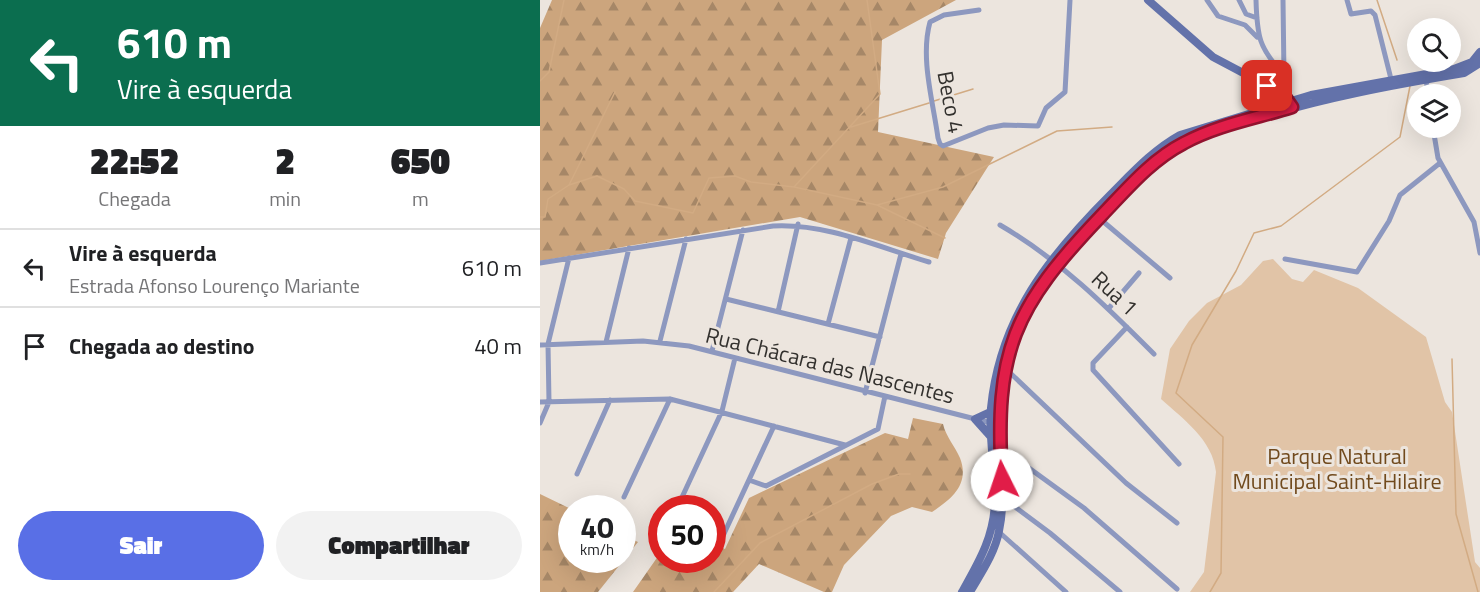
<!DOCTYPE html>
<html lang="pt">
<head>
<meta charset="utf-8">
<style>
	:root { --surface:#fff; --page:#f2f2f2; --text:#202124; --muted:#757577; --line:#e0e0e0; --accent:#596fe6 }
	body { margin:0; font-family:"Titillium Web",sans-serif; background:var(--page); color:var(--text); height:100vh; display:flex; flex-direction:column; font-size:22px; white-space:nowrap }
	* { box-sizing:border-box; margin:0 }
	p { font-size:20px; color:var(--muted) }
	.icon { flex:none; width:33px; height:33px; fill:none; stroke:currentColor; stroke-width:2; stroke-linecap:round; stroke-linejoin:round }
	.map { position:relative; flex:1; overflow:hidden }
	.sheet { display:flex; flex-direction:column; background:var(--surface); width:540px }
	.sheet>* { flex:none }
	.banner { background:#0b6e4f; color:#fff; overflow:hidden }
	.fabs { position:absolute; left:867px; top:18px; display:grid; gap:12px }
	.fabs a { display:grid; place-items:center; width:54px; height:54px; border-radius:50%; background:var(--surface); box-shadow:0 6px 24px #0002; font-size:30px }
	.speed { position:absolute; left:18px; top:495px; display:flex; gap:12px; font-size:30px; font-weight:700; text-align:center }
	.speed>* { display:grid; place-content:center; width:78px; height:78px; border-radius:50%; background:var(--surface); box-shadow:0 6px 24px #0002; line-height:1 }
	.speed small { font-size:15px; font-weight:400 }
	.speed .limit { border:9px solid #d22; background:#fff; color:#111 }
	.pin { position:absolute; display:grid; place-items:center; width:51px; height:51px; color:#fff; margin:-26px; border-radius:12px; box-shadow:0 3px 9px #0006 }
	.me { position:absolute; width:66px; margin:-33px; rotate:356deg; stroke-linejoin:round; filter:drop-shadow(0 0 4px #0008) }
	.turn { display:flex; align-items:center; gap:21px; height:126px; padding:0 18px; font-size:27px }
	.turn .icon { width:78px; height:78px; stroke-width:2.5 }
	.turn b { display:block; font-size:42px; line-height:51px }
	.eta { display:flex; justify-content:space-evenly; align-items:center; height:102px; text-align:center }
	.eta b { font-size:36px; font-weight:800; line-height:42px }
	.primary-button { display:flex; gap:12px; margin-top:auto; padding:12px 18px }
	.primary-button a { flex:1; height:69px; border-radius:36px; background:var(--accent); color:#fff; font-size:24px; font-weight:800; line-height:69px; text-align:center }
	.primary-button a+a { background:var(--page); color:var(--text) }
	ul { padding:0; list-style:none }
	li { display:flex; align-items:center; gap:18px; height:78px; padding:0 18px; border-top:2px solid var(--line) }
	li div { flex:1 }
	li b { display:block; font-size:22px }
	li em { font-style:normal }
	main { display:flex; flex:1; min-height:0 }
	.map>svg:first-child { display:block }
</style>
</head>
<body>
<main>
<section class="sheet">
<div class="banner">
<div class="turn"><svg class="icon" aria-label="left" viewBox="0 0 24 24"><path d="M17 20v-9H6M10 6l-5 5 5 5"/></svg><div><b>610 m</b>Vire à esquerda</div></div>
</div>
<div class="eta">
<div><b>22:52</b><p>Chegada</p></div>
<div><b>2</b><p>min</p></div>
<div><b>650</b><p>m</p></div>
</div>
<ul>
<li><svg class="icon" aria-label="left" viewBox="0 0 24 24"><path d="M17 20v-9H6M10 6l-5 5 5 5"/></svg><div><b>Vire à esquerda</b><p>Estrada Afonso Lourenço Mariante</p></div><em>610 m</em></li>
<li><svg class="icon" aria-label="arrive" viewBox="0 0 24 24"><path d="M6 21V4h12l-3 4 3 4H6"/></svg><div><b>Chegada ao destino</b></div><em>40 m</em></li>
</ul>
<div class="primary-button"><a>Sair</a><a>Compartilhar</a></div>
</section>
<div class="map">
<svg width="940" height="592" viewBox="0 0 940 592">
	<defs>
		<pattern id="forest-firs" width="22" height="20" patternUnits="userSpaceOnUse" patternTransform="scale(1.5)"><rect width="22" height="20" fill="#cca57d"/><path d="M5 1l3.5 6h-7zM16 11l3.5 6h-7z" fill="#a68767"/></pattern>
	</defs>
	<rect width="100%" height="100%" fill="#ece5de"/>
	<path fill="url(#forest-firs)" d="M 12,0 L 416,0 L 342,40 L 338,132 L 454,157 L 406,233 L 398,259 L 260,217 L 0,261 L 0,28 Z
		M 373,418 L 403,424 C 406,437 415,446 420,458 C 430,484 412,499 392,512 L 372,507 L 351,516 L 304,565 L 292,592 L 284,592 L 219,564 L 193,592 L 93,592 L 121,552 L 122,560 L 172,560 L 173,544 L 185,549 L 209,498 L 345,433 L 368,439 Z
		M 0,494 L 31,509 L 32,560 L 82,560 L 83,535 L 98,542 L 58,592 L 0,592 Z"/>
	<path fill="#e1c4a7" d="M 733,259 L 752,279 L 763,282 L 774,270 L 818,288 L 886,337 L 905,402 L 912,412 L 935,562 L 940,568 L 940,592 L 650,592 L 664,572 L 676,472 C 673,440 643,419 621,399 L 630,349 L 649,321 L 667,303 L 701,285 L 723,261 Z"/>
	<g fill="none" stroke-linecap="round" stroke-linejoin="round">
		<path stroke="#d2ab83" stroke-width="1.5" d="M 837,0 L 857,60
			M 0,81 L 9,72 L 24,0
			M 394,101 L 433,89
			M 311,127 L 389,103
			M 29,185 L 75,92
			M 254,187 L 340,94 L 327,0
			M 337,205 L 403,187 L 517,131 L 572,127
			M 0,217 L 5,217 L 8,199 L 29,185 L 57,176 L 84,189 L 95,201 L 153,213 L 169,178 L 195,176 L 211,182 L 254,187 L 337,205 L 405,238
			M 912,359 L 916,514 L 938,592
			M 174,592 L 220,543 L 332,484 L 359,474 L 370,474
			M 670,592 L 681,573 L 683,437 L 636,393 L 652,345 L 696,271 L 714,233 L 741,226 L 860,137 L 870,86"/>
		<path stroke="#8d98bf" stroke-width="5" d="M 667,0 L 678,16 L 705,25 L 717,37
			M 699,0 L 706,14 L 717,18
			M 716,0 C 717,37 719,48 744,75 L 743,94
			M 743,0 L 744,75
			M 807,0 L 811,14 L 831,11 L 835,15 L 851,79
			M 439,10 L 404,15 L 390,22 C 380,58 393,101 398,138 L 400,144 L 403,146 L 448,128 L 464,125 L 498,126 L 506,108 L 525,92 L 530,0
			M 886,79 L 888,94
			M 893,128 L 898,158 L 934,222 L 940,253
			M 559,218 L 630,278
			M 460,225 C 520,260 566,306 614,354
			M 745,259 L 817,272 L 849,221 L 860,195 L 900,163
			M 0,263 L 233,226 C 286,223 338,247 389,262
			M 186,299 L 340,337
			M 569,308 L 599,273
			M 238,312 L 258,224
			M 288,324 L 311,238
			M 587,327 L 553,363 L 553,370 L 639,464
			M 120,341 L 146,239
			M 66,342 L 89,248
			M 0,345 L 103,341 L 149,346 L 451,423
			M 172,351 L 203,230
			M 465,368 L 586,483 L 637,523
			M 325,393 L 361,254
			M 0,402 L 130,399 L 305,445
			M 0,423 L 9,402 L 8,344 L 29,258
			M 460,447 L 544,508 L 637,589
			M 37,474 L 70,400
			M 209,480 L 226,486 L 338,429 L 345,396
			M 84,497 L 130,399
			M 463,498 L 510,533 L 580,592
			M 137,508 L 182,411 L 195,358
			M 459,532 L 526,592
			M 182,538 L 234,426"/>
		<path stroke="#6372aa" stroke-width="8" d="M 608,0 L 673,57 L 743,94 L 751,104
			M 450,412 L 435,419 L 452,438
			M 422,592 C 439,562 455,535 455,499 C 456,469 448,437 451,408 C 460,317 509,256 571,194 C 593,172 613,150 640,135 L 771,95 L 914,69 L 932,62 L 940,52
			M 430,592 C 441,573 455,553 459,531 C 467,494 458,459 459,423 C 459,405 462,386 464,369 C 472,320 503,280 535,245 C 568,208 600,167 644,143 C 665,132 690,126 712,120 C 782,98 852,85 924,73 L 940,63"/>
	</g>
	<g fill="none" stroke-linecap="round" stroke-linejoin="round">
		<g stroke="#92132f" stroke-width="15">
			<path id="route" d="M 462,480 C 454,351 473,308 562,215 C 587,189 611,160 644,143 C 677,125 717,118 752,107 L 743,94 L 727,86"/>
		</g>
		<use href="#route" stroke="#e11d48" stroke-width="10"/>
	</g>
	<g text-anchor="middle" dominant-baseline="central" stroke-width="6" stroke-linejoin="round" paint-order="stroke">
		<g font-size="22" fill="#33312e" stroke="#ece5de">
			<text transform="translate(411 102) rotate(79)">Beco 4</text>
			<text transform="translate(575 293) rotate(43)">Rua 1</text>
			<text transform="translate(290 365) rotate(14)">Rua Chácara das Nascentes</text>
		</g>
		<g font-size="22" fill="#714a1d" stroke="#ece5de">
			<text x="797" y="456">Parque Natural<tspan x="797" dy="25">Municipal Saint-Hilaire</tspan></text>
		</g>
	</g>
</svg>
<div class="fabs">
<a><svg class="icon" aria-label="search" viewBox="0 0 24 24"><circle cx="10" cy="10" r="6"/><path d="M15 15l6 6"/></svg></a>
<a><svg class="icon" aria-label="layers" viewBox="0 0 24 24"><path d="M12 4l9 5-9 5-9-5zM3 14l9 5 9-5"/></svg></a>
</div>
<div class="speed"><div>40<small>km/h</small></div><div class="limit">50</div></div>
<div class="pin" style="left:727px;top:86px;background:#d93025"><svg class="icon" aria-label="arrive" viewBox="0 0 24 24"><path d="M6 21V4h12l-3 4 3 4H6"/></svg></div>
<svg class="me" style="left:462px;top:480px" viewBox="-20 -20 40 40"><circle r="19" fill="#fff"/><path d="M0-13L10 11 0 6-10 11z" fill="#e11d48"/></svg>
</div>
</main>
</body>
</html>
